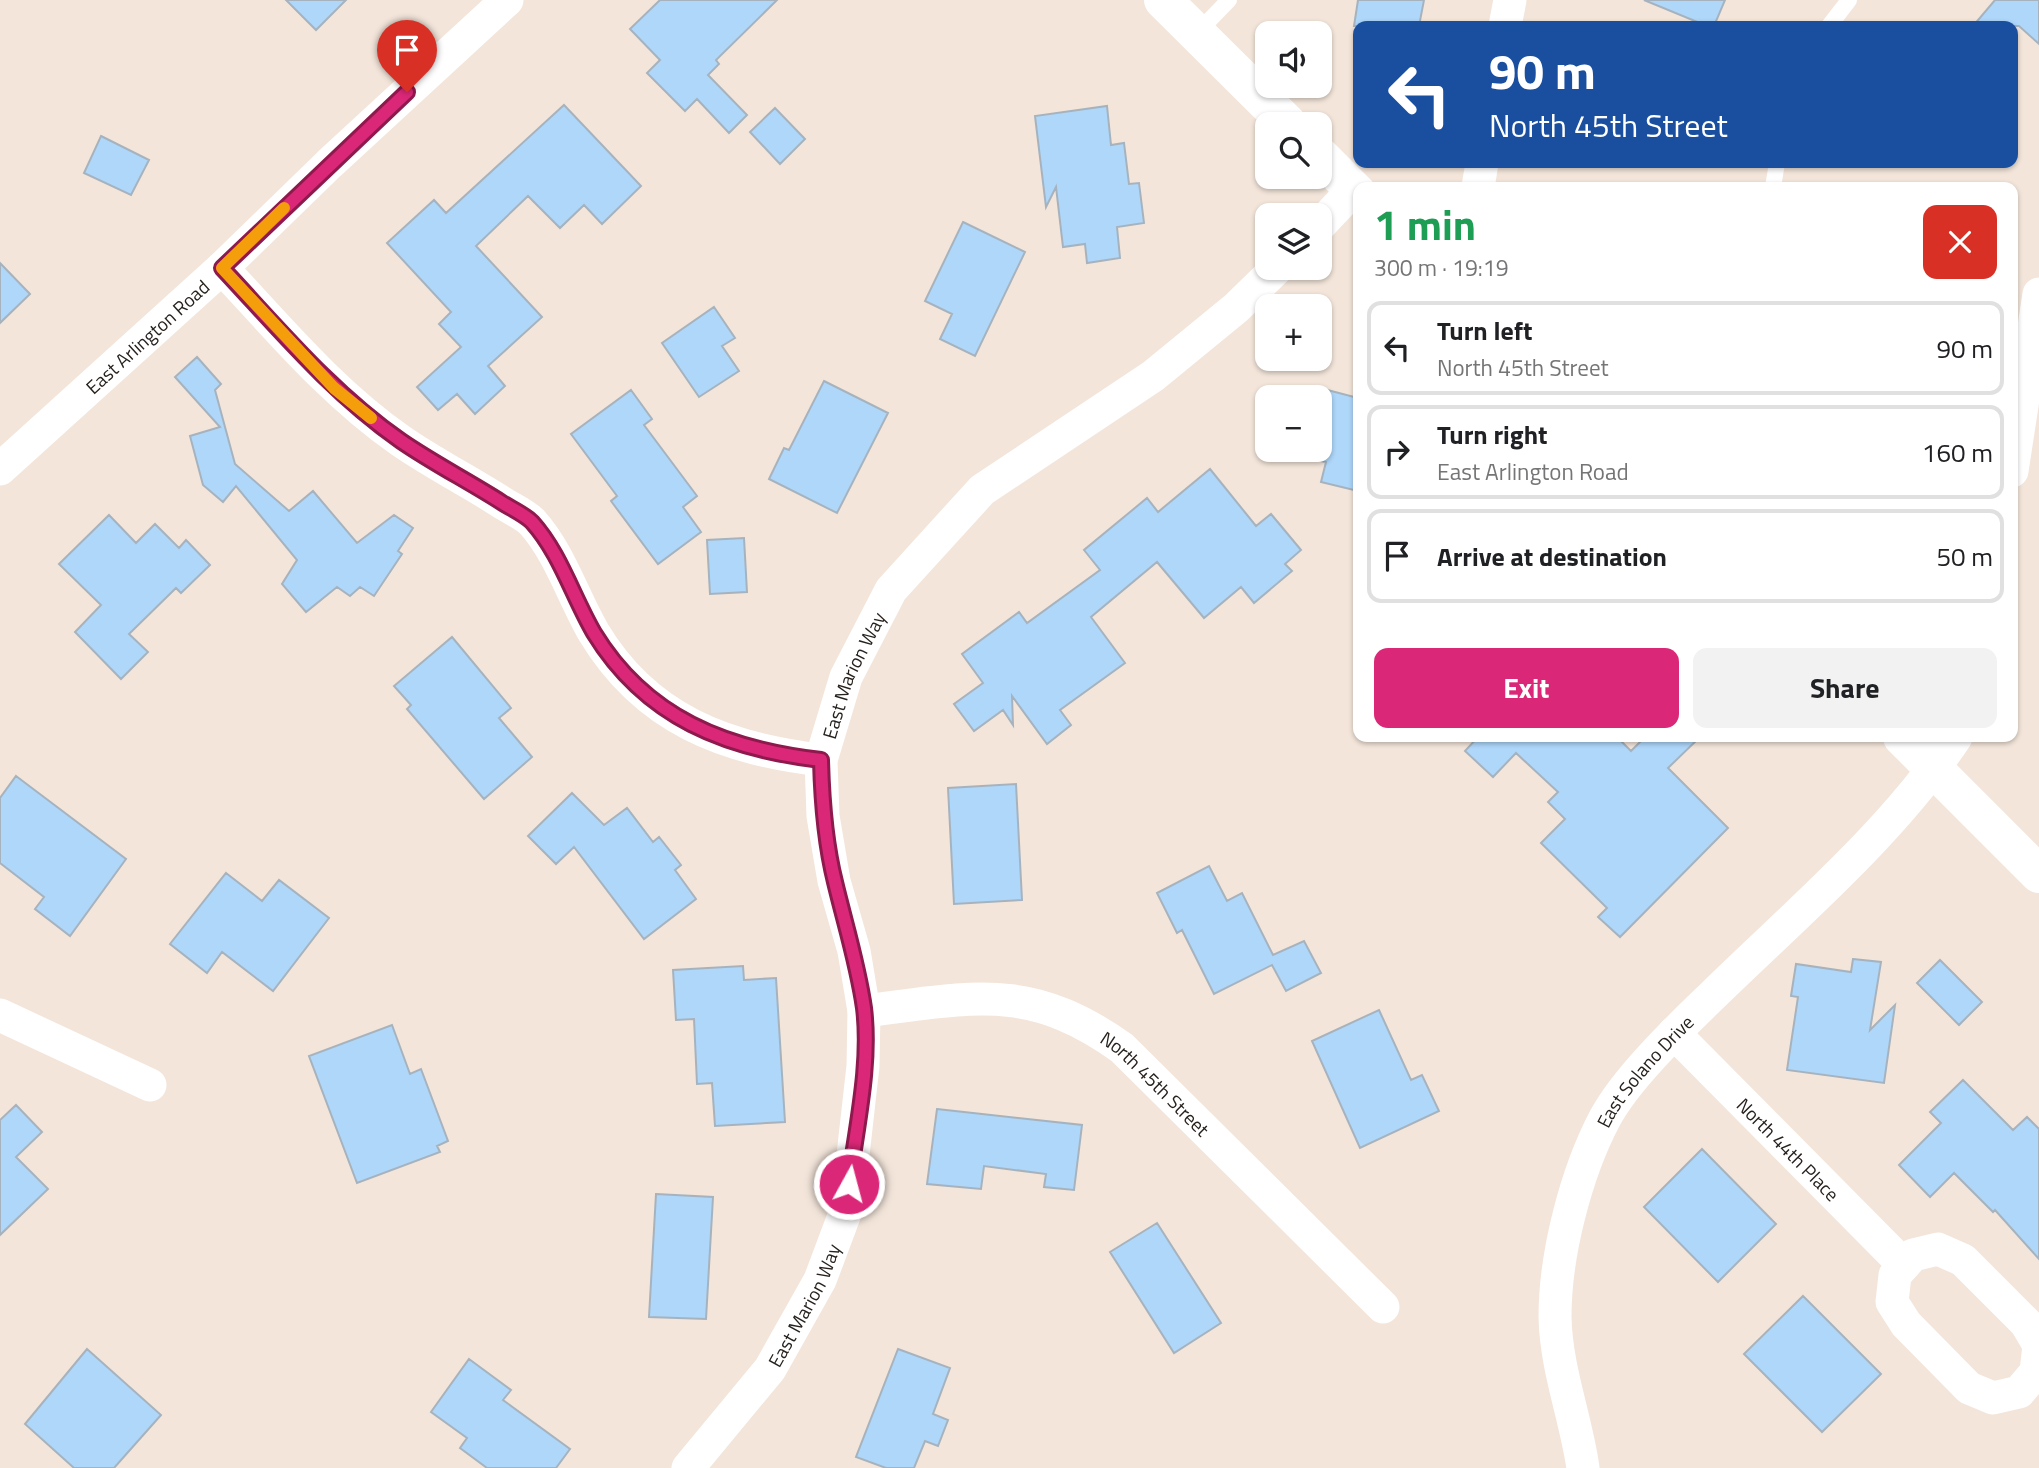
<!DOCTYPE html>
<html lang="en">
<head>
<meta charset="utf-8">
<style>
	:root { --surface:#fff; --page:#f2f2f2; --text:#202124; --muted:#757577; --line:#e0e0e0; --accent:#db2777 }
	body { margin:0; font-family:"Titillium Web",sans-serif; background:var(--page); color:var(--text); height:100vh; display:flex; flex-direction:column; font-size:26px; white-space:nowrap }
	* { box-sizing:border-box; margin:0 }
	p { font-size:23px; color:var(--muted) }
	.icon { flex:none; width:38px; height:38px; fill:none; stroke:currentColor; stroke-width:2; stroke-linecap:round; stroke-linejoin:round }
	.map { position:relative; flex:1; overflow:hidden }
	.sheet { position:absolute; left:1353px; top:182px; width:665px; height:560px; display:flex; flex-direction:column; background:var(--surface); border-radius:14px; box-shadow:0 2px 5px #0004 }
	.sheet>* { flex:none }
	.guide { position:absolute; left:1353px; top:21px; width:665px; height:147px; border-radius:14px; box-shadow:0 2px 5px #0004; background:#1a4fa0; color:#fff; overflow:hidden }
	.tools { position:absolute; left:1255px; top:21px; display:grid; gap:14px }
	.tools a { display:grid; place-items:center; width:77px; height:77px; border-radius:14px; background:var(--surface); box-shadow:0 2px 5px #0004; font-size:35px }
	.pin { position:absolute; display:grid; place-items:center; width:60px; height:60px; color:#fff; margin:-72px -30px; border-radius:50% 50% 50% 0; rotate:-45deg; box-shadow:0 0 7px #0007 }
	.pin .icon { rotate:45deg }
	.me { position:absolute; width:77px; margin:-38px; rotate:7deg; stroke-linejoin:round; filter:drop-shadow(0 0 5px #0008) }
	.turn { display:flex; align-items:center; gap:24px; height:147px; padding:0 21px; font-size:32px }
	.turn .icon { width:91px; height:91px; stroke-width:2.5 }
	.turn b { display:block; font-size:49px; line-height:60px }
	.round { display:grid; place-items:center; flex:none; width:74px; height:74px; border-radius:14px; background:var(--page) }
	.headline { display:flex; align-items:center; justify-content:space-between; height:119px; padding:0 21px }
	h1 { font-size:42px; font-weight:700; line-height:52px; color:#1e9e55 }
	.primary-button { display:flex; gap:14px; margin-top:auto; padding:14px 21px }
	.primary-button a { flex:1; height:80px; border-radius:14px; background:var(--accent); color:#fff; font-size:28px; font-weight:700; line-height:80px; text-align:center }
	.primary-button a+a { background:var(--page); color:var(--text) }
	ul { padding:0; list-style:none }
	li { display:flex; align-items:center; gap:21px; height:94px; margin:0 14px 10px; padding:0 7px; border:4px solid var(--line); border-radius:14px }
	li div { flex:1 }
	li b { display:block; font-size:26px }
	li em { font-style:normal }
	.map>svg:first-child { display:block }
</style>
</head>
<body>
<div class="map">
<svg width="2039" height="1468" viewBox="0 0 2039 1468">
	<rect width="100%" height="100%" fill="#f3e5da"/>
	<path fill="#aed7fa" stroke="#a6b3be" stroke-width="2" d="M 286,0 L 346,0 L 316,30 Z
		M 660,0 L 777,0 L 716,60 L 719,64 L 708,75 L 747,115 L 729,133 L 697,99 L 685,111 L 647,73 L 660,60 L 630,29 Z
		M 1358,0 L 1424,0 L 1419,26 L 1354,26 Z
		M 1644,0 L 1725,0 L 1714,26 L 1707,26 Z
		M 1995,0 L 2039,0 L 2039,44 L 2019,26 L 1973,26 Z
		M 564,105 L 641,186 L 602,224 L 584,205 L 560,228 L 528,196 L 476,246 L 542,317 L 488,366 L 505,386 L 475,414 L 457,394 L 438,410 L 417,387 L 461,347 L 439,324 L 451,312 L 387,243 L 434,200 L 446,213 Z
		M 1107,106 L 1111,145 L 1124,143 L 1129,184 L 1139,183 L 1144,223 L 1117,227 L 1120,258 L 1087,263 L 1085,244 L 1063,247 L 1056,187 L 1046,207 L 1035,116 Z
		M 775,108 L 805,139 L 780,164 L 750,132 Z
		M 101,136 L 149,160 L 131,195 L 84,173 Z
		M 963,222 L 1025,252 L 975,356 L 940,339 L 952,314 L 925,301 Z
		M 0,263 L 30,294 L 0,323 Z
		M 714,307 L 735,338 L 722,346 L 739,371 L 699,397 L 662,343 Z
		M 197,357 L 221,384 L 215,390 L 235,464 L 289,511 L 313,491 L 357,543 L 394,515 L 413,528 L 398,551 L 402,554 L 374,596 L 360,587 L 350,596 L 337,587 L 306,612 L 282,584 L 297,560 L 236,486 L 223,502 L 203,485 L 190,436 L 220,427 L 175,377 Z
		M 824,381 L 888,413 L 837,513 L 769,479 L 784,448 L 789,450 Z
		M 1320,388 L 1358,398 L 1358,491 L 1321,482 L 1326,462 L 1320,461 Z
		M 631,390 L 652,419 L 644,425 L 697,496 L 683,507 L 701,532 L 658,564 L 611,501 L 617,496 L 571,434 Z
		M 1210,469 L 1256,526 L 1271,514 L 1301,550 L 1285,564 L 1292,571 L 1254,603 L 1241,587 L 1204,618 L 1157,562 L 1091,617 L 1125,663 L 1060,710 L 1071,725 L 1047,744 L 1012,696 L 1013,725 L 1003,710 L 974,731 L 954,704 L 983,683 L 962,654 L 1019,612 L 1027,623 L 1100,570 L 1084,550 L 1147,498 L 1158,512 Z
		M 109,515 L 136,543 L 155,524 L 179,548 L 186,540 L 210,565 L 181,593 L 176,588 L 129,634 L 148,652 L 121,679 L 75,632 L 101,605 L 59,564 Z
		M 744,538 L 747,592 L 710,594 L 707,540 Z
		M 452,637 L 511,708 L 499,718 L 532,757 L 484,799 L 407,709 L 411,705 L 394,686 Z
		M 1478,737 L 1617,737 L 1631,751 L 1645,737 L 1700,737 L 1668,768 L 1728,828 L 1620,937 L 1598,917 L 1607,908 L 1541,843 L 1565,819 L 1548,802 L 1558,792 L 1516,753 L 1493,777 L 1465,751 Z
		M 16,776 L 126,859 L 70,936 L 35,909 L 44,897 L 0,863 L 0,798 Z
		M 1016,784 L 1022,900 L 954,904 L 948,788 Z
		M 572,793 L 604,825 L 627,808 L 653,842 L 659,837 L 681,865 L 675,870 L 696,899 L 644,939 L 574,847 L 556,864 L 528,836 Z
		M 1209,866 L 1227,901 L 1242,893 L 1273,955 L 1304,941 L 1321,973 L 1286,991 L 1272,965 L 1214,994 L 1182,930 L 1177,933 L 1157,893 Z
		M 226,873 L 262,901 L 279,880 L 329,918 L 273,991 L 222,952 L 207,973 L 170,944 Z
		M 1853,959 L 1881,962 L 1870,1030 L 1895,1005 L 1884,1083 L 1787,1070 L 1798,997 L 1791,996 L 1796,964 L 1851,972 Z
		M 1940,960 L 1982,1002 L 1959,1025 L 1917,983 Z
		M 743,966 L 744,980 L 776,978 L 785,1122 L 715,1126 L 712,1083 L 697,1084 L 694,1019 L 676,1020 L 673,970 Z
		M 1379,1010 L 1411,1080 L 1422,1075 L 1439,1111 L 1360,1148 L 1312,1041 Z
		M 392,1025 L 410,1074 L 421,1069 L 448,1141 L 437,1146 L 440,1152 L 357,1183 L 309,1056 Z
		M 1963,1080 L 2013,1130 L 2027,1117 L 2039,1129 L 2039,1259 L 1995,1210 L 1993,1212 L 1954,1173 L 1930,1197 L 1899,1165 L 1941,1123 L 1930,1112 Z
		M 16,1105 L 42,1132 L 16,1157 L 48,1189 L 0,1235 L 0,1120 Z
		M 937,1109 L 1082,1125 L 1074,1190 L 1044,1187 L 1046,1174 L 984,1166 L 981,1189 L 927,1184 Z
		M 1702,1149 L 1776,1224 L 1718,1282 L 1644,1207 Z
		M 656,1194 L 713,1197 L 706,1319 L 649,1317 Z
		M 1157,1223 L 1221,1323 L 1174,1353 L 1110,1252 Z
		M 1803,1296 L 1881,1374 L 1822,1432 L 1744,1354 Z
		M 87,1349 L 161,1415 L 114,1468 L 74,1468 L 25,1424 Z
		M 898,1349 L 950,1368 L 933,1414 L 948,1420 L 938,1446 L 925,1441 L 914,1468 L 886,1468 L 856,1457 Z
		M 469,1359 L 511,1390 L 503,1400 L 570,1449 L 556,1468 L 487,1468 L 460,1448 L 467,1438 L 431,1412 Z"/>
	<g fill="none" stroke-linecap="round" stroke-linejoin="round">
		<path stroke="#fff" stroke-width="16" d="M 1829,26 L 1849,0
			M 1197,33 L 1229,0
			M 1773,187 L 1777,163"/>
		<g stroke="#fff" stroke-width="33">
			<path d="M 1505,26 L 1510,0"/>
			<path d="M 1478,187 L 1482,163"/>
			<path d="M 1320,225 L 1353,190"/>
			<path d="M 222,268 C 279,329 332,393 401,441 C 433,463 468,481 501,502 C 510,508 524,514 532,522 C 560,553 573,597 594,633 C 646,719 725,749 821,760"/>
			<path id="s1" d="M 0,469 L 222,268 L 329,164 L 507,0"/>
			<path d="M 2012,471 L 2039,294"/>
			<path id="s2" d="M 864,1011 C 971,998 1029,981 1122,1048 L 1383,1307"/>
			<path d="M 0,1015 L 150,1085"/>
			<path id="s3" d="M 1674,1033 L 1904,1265"/>
			<path d="M 1938,1249 L 1963,1260 L 2026,1323 L 2039,1345 L 2036,1372 L 2019,1392 L 1993,1398 L 1969,1388 L 1906,1324 L 1892,1302 L 1895,1275 L 1913,1255 Z"/>
			<path id="s4" d="M 688,1468 L 770,1369 L 820,1280 L 847,1208 L 863,1066 L 864,1011 L 854,951 L 834,881 L 823,816 L 821,760 L 846,677 L 891,590 L 982,490 L 1153,376 L 1236,308 L 1277,268"/>
			<path id="s5" d="M 1583,1468 C 1576,1418 1556,1369 1555,1317 C 1555,1254 1576,1173 1605,1118 C 1627,1077 1680,1027 1713,995 C 1797,913 1891,834 1956,737"/>
		</g>
		<path stroke="#fff" stroke-width="38" d="M 1163,0 L 1288,124
			M 1320,156 L 1358,194
			M 1902,737 L 2039,874"/>
	</g>
	<g fill="none" stroke-linecap="round" stroke-linejoin="round">
		<g stroke="#8e194d" stroke-width="18">
			<path id="route" d="M 407,92 L 222,268 C 279,329 332,393 401,441 C 433,463 468,481 501,502 C 510,508 524,514 532,522 C 560,553 573,597 594,633 C 646,718 726,749 821,760 C 822,801 825,842 835,882 C 845,924 858,965 864,1008 C 871,1065 856,1128 849,1184"/>
		</g>
		<use href="#route" stroke="#db2777" stroke-width="12"/>
		<path stroke="#f59e0b" stroke-width="12" d="M 284,208 L 222,268 L 334,388 L 371,418"/>
	</g>
	<g text-anchor="middle" dominant-baseline="central" stroke-width="6" stroke-linejoin="round" paint-order="stroke">
		<g font-size="19" fill="#27221e" stroke="#f3e5da">
			<text stroke="none"><textPath href="#s1" startOffset="198">East Arlington Road</textPath></text>
			<text stroke="none"><textPath href="#s4" startOffset="852">East Marion Way</textPath></text>
			<text stroke="none"><textPath href="#s5" startOffset="422">East Solano Drive</textPath></text>
			<text stroke="none"><textPath href="#s2" startOffset="318">North 45th Street</textPath></text>
			<text stroke="none"><textPath href="#s3" startOffset="163">North 44th Place</textPath></text>
			<text stroke="none"><textPath href="#s4" startOffset="201">East Marion Way</textPath></text>
		</g>
	</g>
</svg>
<div class="tools">
<a><svg class="icon" aria-label="sound" viewBox="0 0 24 24"><path d="M4 9h4l5-4v14l-5-4H4zM17 9q2 3 0 6"/></svg></a>
<a><svg class="icon" aria-label="search" viewBox="0 0 24 24"><circle cx="10" cy="10" r="6"/><path d="M15 15l6 6"/></svg></a>
<a><svg class="icon" aria-label="layers" viewBox="0 0 24 24"><path d="M12 4l9 5-9 5-9-5zM3 14l9 5 9-5"/></svg></a>
<a>+</a>
<a>−</a>
</div>
<div class="pin" style="left:407px;top:92px;background:#d93025"><svg class="icon" aria-label="arrive" viewBox="0 0 24 24"><path d="M6 21V4h12l-3 4 3 4H6"/></svg></div>
<svg class="me" style="left:849px;top:1184px" viewBox="-20 -20 40 40"><circle r="17" fill="#db2777" stroke="#fff" stroke-width="3"/><path d="M0-11L8 9 0 5-8 9z" fill="#fff"/></svg>
<div class="guide">
<div class="turn"><svg class="icon" aria-label="left" viewBox="0 0 24 24"><path d="M17 20v-9H6M10 6l-5 5 5 5"/></svg><div><b>90 m</b>North 45th Street</div></div>
</div>
<section class="sheet">
<div class="headline"><div><h1>1 min</h1><p>300 m · 19:19</p></div><a class="round" style="background:#d93025;color:#fff"><svg class="icon" aria-label="close" viewBox="0 0 24 24"><path d="M6 6l12 12M18 6L6 18"/></svg></a></div>
<ul>
<li><svg class="icon" aria-label="left" viewBox="0 0 24 24"><path d="M17 20v-9H6M10 6l-5 5 5 5"/></svg><div><b>Turn left</b><p>North 45th Street</p></div><em>90 m</em></li>
<li><svg class="icon" aria-label="right" viewBox="0 0 24 24"><path d="M7 20v-9h11M14 6l5 5-5 5"/></svg><div><b>Turn right</b><p>East Arlington Road</p></div><em>160 m</em></li>
<li><svg class="icon" aria-label="arrive" viewBox="0 0 24 24"><path d="M6 21V4h12l-3 4 3 4H6"/></svg><div><b>Arrive at destination</b></div><em>50 m</em></li>
</ul>
<div class="primary-button"><a>Exit</a><a>Share</a></div>
</section>
</div>
</body>
</html>
